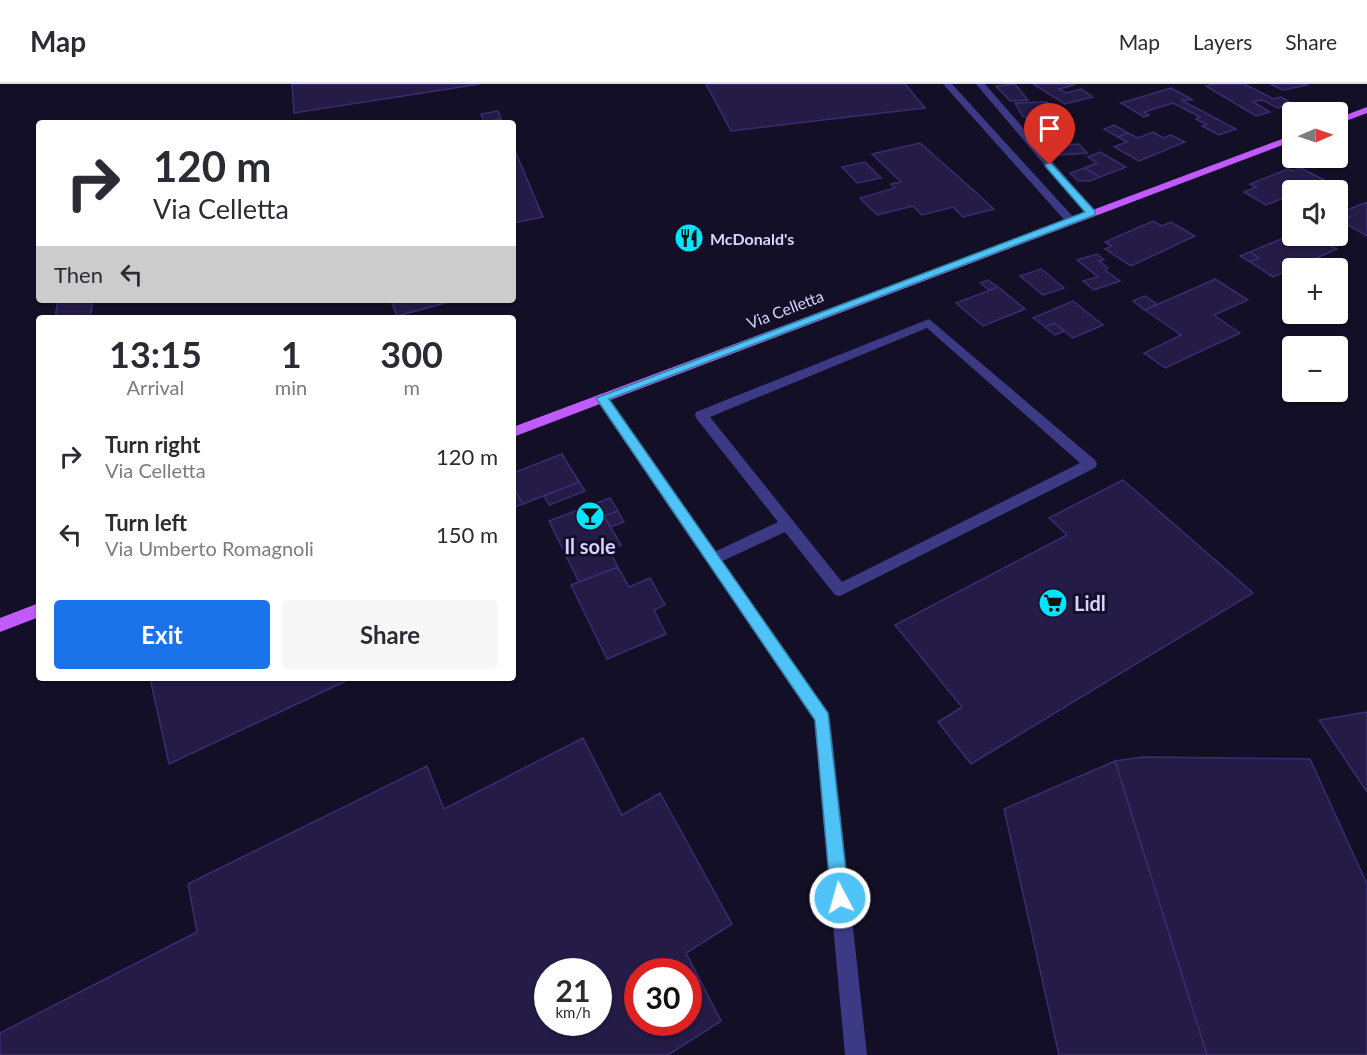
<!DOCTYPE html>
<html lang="en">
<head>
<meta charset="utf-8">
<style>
	:root { --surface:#fff; --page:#f7f7f7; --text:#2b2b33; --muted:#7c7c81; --line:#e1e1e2; --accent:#1a73e8 }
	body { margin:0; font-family:Lato,sans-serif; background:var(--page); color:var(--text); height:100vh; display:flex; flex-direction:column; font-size:22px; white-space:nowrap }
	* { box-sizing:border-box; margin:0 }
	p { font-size:20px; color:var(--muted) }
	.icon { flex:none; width:33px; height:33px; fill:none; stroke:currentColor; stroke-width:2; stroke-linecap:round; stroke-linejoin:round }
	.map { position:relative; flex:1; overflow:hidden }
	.details { position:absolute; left:36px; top:231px; width:480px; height:366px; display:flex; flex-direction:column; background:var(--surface); border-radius:6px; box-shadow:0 2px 4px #0004 }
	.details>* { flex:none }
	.hud { position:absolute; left:36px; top:36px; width:480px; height:183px; border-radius:6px; box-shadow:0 2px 4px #0004; background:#fff; color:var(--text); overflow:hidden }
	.needle { width:39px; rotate:88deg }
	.fabs { position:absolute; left:1282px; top:18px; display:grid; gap:12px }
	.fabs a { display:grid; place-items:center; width:66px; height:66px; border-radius:6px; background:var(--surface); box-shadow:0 2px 4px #0004; font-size:30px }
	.speed { position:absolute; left:534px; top:874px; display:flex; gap:12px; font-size:30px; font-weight:700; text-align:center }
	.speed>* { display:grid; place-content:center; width:78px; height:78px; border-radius:50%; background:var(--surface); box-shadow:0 2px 4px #0004; line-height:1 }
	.speed small { font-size:15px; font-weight:400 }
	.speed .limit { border:9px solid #d22; background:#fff; color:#111 }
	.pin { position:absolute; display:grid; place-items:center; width:51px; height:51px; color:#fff; margin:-62px -26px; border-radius:50% 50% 50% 0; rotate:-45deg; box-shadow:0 0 6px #0007 }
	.pin .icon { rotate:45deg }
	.me { position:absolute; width:66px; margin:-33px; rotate:354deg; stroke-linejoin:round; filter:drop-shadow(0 0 4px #0008) }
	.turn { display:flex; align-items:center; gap:21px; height:126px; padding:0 18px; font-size:27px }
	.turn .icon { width:78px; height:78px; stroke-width:2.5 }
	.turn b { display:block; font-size:42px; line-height:51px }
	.then { display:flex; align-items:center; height:57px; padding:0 18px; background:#0003; gap:12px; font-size:22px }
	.eta { display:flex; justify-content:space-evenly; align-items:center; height:102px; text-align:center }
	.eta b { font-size:36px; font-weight:700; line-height:42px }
	.primary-button { display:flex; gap:12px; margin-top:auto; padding:12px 18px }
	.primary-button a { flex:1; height:69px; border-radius:6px; background:var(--accent); color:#fff; font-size:24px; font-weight:700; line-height:69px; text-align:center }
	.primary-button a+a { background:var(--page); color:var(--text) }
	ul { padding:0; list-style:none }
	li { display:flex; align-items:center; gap:18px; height:78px; padding:0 18px }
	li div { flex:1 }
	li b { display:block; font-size:22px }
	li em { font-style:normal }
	header { display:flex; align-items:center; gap:36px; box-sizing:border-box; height:84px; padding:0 30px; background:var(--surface); border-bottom:2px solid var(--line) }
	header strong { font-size:28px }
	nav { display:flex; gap:33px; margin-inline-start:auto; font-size:21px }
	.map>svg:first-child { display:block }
</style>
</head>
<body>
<header>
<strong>Map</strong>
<nav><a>Map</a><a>Layers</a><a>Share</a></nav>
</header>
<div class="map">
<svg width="1367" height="971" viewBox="0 0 1367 971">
	<rect width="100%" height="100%" fill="#130f26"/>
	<path fill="#241b47" stroke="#3b2d73" stroke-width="1.5" fill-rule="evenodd" d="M 292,0 L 480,0 L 294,29 Z
		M 706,0 L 905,0 L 925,24 L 731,47 Z
		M 1015,0 L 1028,16 L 1010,17 L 996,2 Z
		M 1033,0 L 1072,0 L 1074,1 L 1059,5 L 1066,9 L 1081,5 L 1093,13 L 1065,20 Z
		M 1214,0 L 1244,0 L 1274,15 L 1281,13 L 1292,19 L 1278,24 L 1262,16 L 1253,18 L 1270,28 L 1256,32 L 1206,2 Z
		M 1270,0 L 1304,0 L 1307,1 L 1283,6 Z
		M 1171,4 L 1193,16 L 1181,16 L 1236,45 L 1219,51 L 1202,42 L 1207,41 L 1196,35 L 1200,33 L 1173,19 L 1144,28 L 1149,31 L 1144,33 L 1121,19 Z
		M 1047,18 L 1056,32 L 1023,33 L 1015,19 Z
		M 498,27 L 501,35 L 484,38 L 481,30 Z
		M 1114,41 L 1128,49 L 1118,53 L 1104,45 Z
		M 1153,48 L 1163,54 L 1171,51 L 1185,58 L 1139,77 L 1114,63 L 1127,58 L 1118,53 L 1128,49 L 1138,54 Z
		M 1058,50 L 1067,61 L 1079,60 L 1087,69 L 1060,71 L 1045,51 Z
		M 920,59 L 971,104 L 994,125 L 963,133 L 953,123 L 922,131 L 913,122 L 877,131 L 860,114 L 895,104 L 891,100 L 901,98 L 872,70 Z
		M 513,62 L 543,133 L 513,139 Z
		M 1100,68 L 1126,83 L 1100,93 L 1084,84 L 1097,79 L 1088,73 Z
		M 865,78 L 881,94 L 857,99 L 842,83 Z
		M 1084,84 L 1100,93 L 1090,97 L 1078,97 L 1070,89 Z
		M 1301,84 L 1326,97 L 1303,106 L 1293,106 L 1293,110 L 1266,121 L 1244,108 L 1256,103 L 1250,100 L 1288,85 L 1293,87 Z
		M 1324,98 L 1336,105 L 1317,106 L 1311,103 Z
		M 1367,118 L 1367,152 L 1341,137 L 1350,133 L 1342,128 Z
		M 1153,137 L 1162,142 L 1171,138 L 1195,152 L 1131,182 L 1105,165 L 1112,162 L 1105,158 Z
		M 1293,150 L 1302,156 L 1313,152 L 1337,165 L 1273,193 L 1250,178 L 1259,174 L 1250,168 Z
		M 1250,168 L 1259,174 L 1250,178 L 1240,172 Z
		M 1097,170 L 1104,176 L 1099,177 L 1108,184 L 1105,186 L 1120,197 L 1094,206 L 1083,197 L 1098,193 L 1077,176 Z
		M 1041,185 L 1050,192 L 1064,204 L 1043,211 L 1020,192 Z
		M 1215,195 L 1248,216 L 1214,231 L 1240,249 L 1165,284 L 1144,269 L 1181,251 L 1145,226 Z
		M 988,196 L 998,203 L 989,206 L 980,199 Z
		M 998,203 L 1025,225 L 983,242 L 956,219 Z
		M 1145,212 L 1157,220 L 1145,226 L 1133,217 Z
		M 58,216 L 93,216 L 90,234 L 55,234 Z
		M 391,216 L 456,216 L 397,232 Z
		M 1073,217 L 1103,241 L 1073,254 L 1054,239 L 1045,243 L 1033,234 Z
		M 1054,239 L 1065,247 L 1055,251 L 1045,243 Z
		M 562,370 L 579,398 L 523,420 L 513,403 L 513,389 Z
		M 1123,396 L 1253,509 L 971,680 L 938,638 L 962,623 L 895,541 L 1067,451 L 1049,434 Z
		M 579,398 L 585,407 L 549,421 L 544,412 Z
		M 516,408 L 523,420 L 513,424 L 513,410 Z
		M 610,414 L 618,427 L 604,432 L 621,461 L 609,466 L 618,483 L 579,498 L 549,437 Z
		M 618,427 L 624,438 L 610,443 L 604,432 Z
		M 618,483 L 629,503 L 650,494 L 665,521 L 654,526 L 666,550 L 607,575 L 571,501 Z
		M 150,594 L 348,594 L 348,596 L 169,680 Z
		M 1367,628 L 1367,708 L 1319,636 Z
		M 583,654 L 622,731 L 660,709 L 732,840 L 686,869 L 721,937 L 668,971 L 0,971 L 0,949 L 197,848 L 188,800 L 427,682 L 444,725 ZM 548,888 L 598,888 L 598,939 L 548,939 ZM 638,888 L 688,888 L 688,939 L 638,939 Z
		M 1143,673 L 1310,675 L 1367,800 L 1367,971 L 1207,971 L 1115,677 Z
		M 1115,677 L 1207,971 L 1059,971 L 1004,725 Z"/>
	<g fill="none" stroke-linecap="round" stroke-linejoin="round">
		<path fill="#3d3a85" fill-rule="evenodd" d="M 929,235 L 1095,376 L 1097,380 L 1095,384 L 840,512 L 835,511 L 785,448 L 718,479 L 708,479 L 706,475 L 708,471 L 778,438 L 696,334 L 695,331 L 696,328 ZM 927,244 L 1080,379 L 842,498 L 710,333 Z"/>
		<path fill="#3d3a85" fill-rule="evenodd" d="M 943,0 L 952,0 L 1075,135 L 1075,139 L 1067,139 Z
			M 976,0 L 985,0 L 1095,127 L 1095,131 L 1087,131 Z
			M 601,310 L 605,311 L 830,634 L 867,971 L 845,971 L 814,636 L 597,317 L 597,311 Z"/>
		<path fill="#c25bff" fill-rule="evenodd" d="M 1367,23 L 1367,29 L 1338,40 L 1338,34 Z
			M 1293,51 L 1293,57 L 513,353 L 513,343 Z
			M 39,519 L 39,533 L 0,548 L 0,534 Z"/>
	</g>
	<path fill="#4fc3f7" stroke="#337fa1" stroke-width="1.5" d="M 1050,78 L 1095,127 L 1095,131 L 609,315 L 828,629 L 849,814 L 846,820 L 840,823 L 834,820 L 831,814 L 815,636 L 596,314 L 1085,128 L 1046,83 L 1045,81 Z"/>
	<defs>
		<g id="restaurant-disc" transform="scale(1.5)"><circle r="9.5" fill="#00e5ff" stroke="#130f26"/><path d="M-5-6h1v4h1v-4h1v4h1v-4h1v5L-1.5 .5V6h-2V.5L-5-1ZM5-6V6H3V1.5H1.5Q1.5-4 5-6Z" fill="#111"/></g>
		<g id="bar-disc" transform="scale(1.5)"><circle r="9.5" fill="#00e5ff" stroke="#130f26"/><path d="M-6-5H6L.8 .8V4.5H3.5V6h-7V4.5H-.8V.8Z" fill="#111"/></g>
		<g id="supermarket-disc" transform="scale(1.5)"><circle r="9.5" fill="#00e5ff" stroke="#130f26"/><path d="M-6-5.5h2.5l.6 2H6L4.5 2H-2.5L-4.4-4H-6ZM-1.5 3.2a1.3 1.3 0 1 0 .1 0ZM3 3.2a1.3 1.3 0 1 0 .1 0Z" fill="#111"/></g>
	</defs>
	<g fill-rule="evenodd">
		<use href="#restaurant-disc" x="689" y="154"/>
		<use href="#bar-disc" x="590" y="432"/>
		<use href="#supermarket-disc" x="1053" y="519"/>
	</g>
	<g text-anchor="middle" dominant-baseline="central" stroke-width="6" stroke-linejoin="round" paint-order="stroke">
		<g font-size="16" font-weight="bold" fill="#d9d4ff" stroke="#130f26" text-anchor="start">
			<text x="710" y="154">McDonald's</text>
		</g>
		<g font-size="16" fill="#d9d4ff" stroke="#130f26">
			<text transform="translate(785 225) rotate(-21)">Via Celletta</text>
		</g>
		<g font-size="20" font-weight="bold" fill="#d9d4ff" stroke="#130f26">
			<text x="590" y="462">Il sole</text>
			<text x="1074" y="519" text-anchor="start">Lidl</text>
		</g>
	</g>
</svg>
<div class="fabs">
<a><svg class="needle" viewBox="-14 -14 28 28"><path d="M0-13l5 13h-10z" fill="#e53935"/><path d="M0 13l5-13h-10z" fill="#7c7c81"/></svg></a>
<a><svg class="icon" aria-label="sound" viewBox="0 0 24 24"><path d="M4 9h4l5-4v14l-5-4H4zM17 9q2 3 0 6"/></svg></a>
<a>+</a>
<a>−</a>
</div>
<div class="speed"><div>21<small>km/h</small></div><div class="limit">30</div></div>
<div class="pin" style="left:1050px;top:81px;background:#d93025"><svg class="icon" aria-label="arrive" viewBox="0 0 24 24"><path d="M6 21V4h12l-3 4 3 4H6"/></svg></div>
<svg class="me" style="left:840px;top:814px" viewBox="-20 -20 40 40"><circle r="17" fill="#4fc3f7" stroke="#fff" stroke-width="3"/><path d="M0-11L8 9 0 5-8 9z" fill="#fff"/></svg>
<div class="hud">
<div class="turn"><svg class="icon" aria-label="right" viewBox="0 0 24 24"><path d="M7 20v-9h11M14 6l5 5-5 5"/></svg><div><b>120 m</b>Via Celletta</div></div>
<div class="then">Then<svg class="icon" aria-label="left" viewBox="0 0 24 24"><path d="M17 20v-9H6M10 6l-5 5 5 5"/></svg></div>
</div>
<section class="details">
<div class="eta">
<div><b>13:15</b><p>Arrival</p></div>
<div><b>1</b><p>min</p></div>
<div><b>300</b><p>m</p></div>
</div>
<ul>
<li><svg class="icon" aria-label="right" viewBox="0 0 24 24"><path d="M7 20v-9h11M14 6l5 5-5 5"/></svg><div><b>Turn right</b><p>Via Celletta</p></div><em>120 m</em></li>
<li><svg class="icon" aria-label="left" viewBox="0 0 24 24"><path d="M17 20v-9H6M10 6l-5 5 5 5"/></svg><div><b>Turn left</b><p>Via Umberto Romagnoli</p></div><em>150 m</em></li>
</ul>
<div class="primary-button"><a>Exit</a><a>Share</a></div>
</section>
</div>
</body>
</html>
